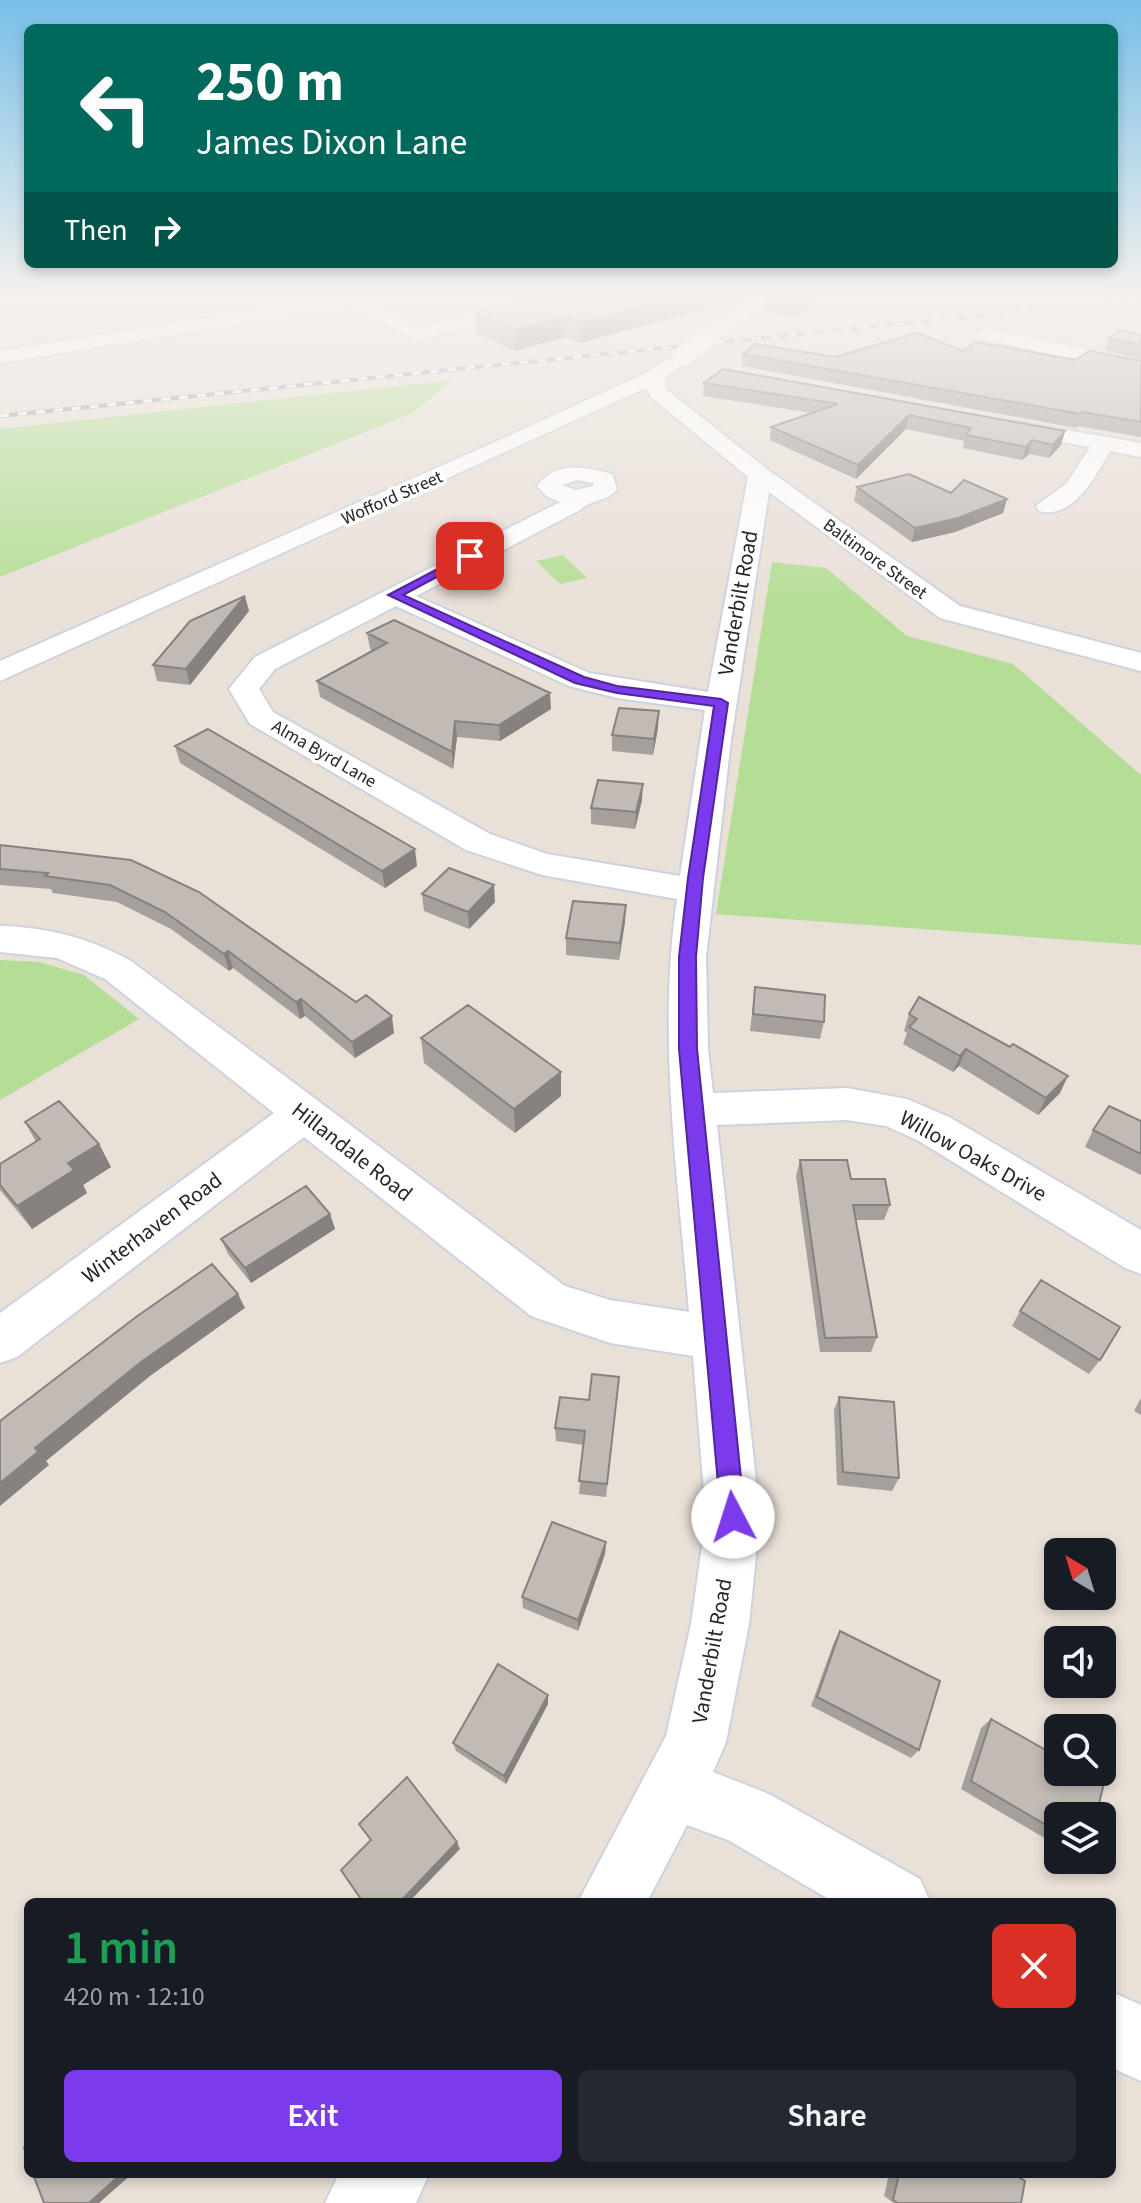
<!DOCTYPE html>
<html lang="en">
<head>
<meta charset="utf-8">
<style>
	:root { --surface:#171b24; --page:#242831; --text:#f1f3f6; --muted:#9ea1a6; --accent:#7c3aed }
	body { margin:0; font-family:"Source Sans 3",sans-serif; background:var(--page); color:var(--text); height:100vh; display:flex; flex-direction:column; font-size:30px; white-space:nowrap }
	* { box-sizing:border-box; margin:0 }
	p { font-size:26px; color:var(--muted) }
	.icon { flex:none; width:44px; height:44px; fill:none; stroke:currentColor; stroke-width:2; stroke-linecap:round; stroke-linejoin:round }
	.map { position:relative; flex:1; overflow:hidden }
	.details { position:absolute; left:24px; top:1898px; width:1092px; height:280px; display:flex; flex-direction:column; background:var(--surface); border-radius:12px; box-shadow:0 4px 12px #0003 }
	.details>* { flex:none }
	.top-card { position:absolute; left:24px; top:24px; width:1094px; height:244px; border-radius:12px; box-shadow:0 4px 12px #0003; background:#00695c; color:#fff; overflow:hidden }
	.needle { width:52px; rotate:322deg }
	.tools { position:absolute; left:1044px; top:1538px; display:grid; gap:16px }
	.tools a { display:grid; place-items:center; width:72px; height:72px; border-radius:12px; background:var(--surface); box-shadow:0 4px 12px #0003; font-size:40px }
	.pin { position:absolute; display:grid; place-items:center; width:68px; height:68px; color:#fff; margin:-34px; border-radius:16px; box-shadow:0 4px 12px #0006 }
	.me { position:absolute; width:88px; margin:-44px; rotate:355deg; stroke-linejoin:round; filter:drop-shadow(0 0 6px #0008) }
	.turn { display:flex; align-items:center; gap:28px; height:168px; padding:0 40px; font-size:36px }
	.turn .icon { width:104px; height:104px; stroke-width:2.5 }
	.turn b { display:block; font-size:56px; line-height:68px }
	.then { display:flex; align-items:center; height:76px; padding:0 40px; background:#0003; gap:16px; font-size:30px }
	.round { display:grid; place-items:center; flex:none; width:84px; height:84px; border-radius:12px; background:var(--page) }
	.overview { display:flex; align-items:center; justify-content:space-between; height:136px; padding:0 40px }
	h1 { font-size:48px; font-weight:600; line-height:60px; color:#1e9e55 }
	.action { display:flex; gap:16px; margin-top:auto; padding:16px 40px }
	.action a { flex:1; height:92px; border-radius:12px; background:var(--accent); color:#fff; font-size:32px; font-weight:600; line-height:92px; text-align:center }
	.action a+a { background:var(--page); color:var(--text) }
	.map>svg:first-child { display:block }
</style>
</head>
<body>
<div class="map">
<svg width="1141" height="2203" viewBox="0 0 1141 2203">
	<rect width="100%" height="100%" fill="#e9e0d8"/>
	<path fill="#b4de96" d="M 452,380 L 413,413 L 0,577 L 0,429 Z
		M 563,555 L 587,578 L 560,584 L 536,561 Z
		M 772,562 L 826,568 L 907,636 L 1013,664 L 1141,775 L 1141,945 L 716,914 Z
		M 0,960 L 39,962 L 84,975 L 139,1019 L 0,1100 Z"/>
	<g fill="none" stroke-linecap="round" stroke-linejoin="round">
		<g stroke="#ced2df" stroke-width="4">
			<path id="minor" d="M 336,297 L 362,297 L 419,328 L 539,297 L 571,297 L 568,301 L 417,340 L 351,306 L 0,363 L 0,351 Z
				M 756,297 L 778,297 L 719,339 L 705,339 L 703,335 L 705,331 Z
				M 985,328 L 1141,361 L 1141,373 L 978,338 L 976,334 Z
				M 683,350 L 693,356 L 664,379 L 667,390 L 768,470 L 960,606 L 1141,653 L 1141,671 L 940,618 L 769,492 L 731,740 L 706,957 L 708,1049 L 713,1093 L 847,1088 L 907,1099 L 949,1117 L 1141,1230 L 1141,1274 L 1125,1268 L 919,1141 L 886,1126 L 847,1120 L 717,1125 L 760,1517 L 749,1624 L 726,1742 L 713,1772 L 769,1794 L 920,1879 L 930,1902 L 834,1902 L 728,1840 L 687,1825 L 647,1902 L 578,1902 L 666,1736 L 691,1624 L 706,1517 L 693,1356 L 610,1343 L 531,1316 L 304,1137 L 17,1357 L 0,1363 L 0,1313 L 274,1113 L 105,979 L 57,958 L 0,952 L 0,926 C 47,927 90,938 131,961 L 565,1286 L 610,1300 L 689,1312 C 678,1175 657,1036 677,899 L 542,875 L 466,850 L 250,724 L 229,689 L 255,657 L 560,502 L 546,496 L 537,486 C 556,460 585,467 612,474 L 617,489 C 608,502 591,499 580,510 L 416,596 L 589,673 L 708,692 L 748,477 L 651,397 L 646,388 L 0,681 L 0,661 L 504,438 L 646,373 ZM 577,480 L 593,483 L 593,486 L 576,490 L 562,485 ZM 396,606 L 569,686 L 617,698 L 705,710 L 680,876 L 547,854 L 490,834 L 273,712 L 259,689 L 275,669 Z
				M 1008,420 L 1141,443 L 1141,457 L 1110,451 C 1096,475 1074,520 1039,511 L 1036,506 L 1067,483 L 1090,447 L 1000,431 L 997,426 Z
				M 1112,1992 L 1141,2005 L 1141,2081 L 1112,2068 Z
				M 339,2174 L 429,2174 L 416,2203 L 325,2203 Z"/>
		</g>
		<use href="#minor" fill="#fff" fill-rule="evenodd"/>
		<g stroke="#9ca0b0" stroke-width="4">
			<path id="rail" d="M 0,416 L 1141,299"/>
		</g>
		<use href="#rail" stroke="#fff" stroke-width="3" stroke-dasharray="9" stroke-linecap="butt"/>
		<g stroke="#ced2df" stroke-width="22" stroke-linecap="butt">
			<path id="minor-bridge" d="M 683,356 L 712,335"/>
		</g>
		<use href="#minor-bridge" stroke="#fff" stroke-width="20"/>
	</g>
	<path fill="#a6a09c" d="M 535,297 L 751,297 L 736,306 L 722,304 L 580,343 L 565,337 L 515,351 L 476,333 L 475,313 Z
		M 764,297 L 822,297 L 792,317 L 763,311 Z
		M 1141,335 L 1141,359 L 1105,350 L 1109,338 Z
		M 963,351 L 1075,360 L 1141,361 L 1141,437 L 1078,426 L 1076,428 L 742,366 L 743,354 L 835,357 Z
		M 704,383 L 1065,431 L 1061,445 L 1049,458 L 1029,454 L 1022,460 L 963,448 L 964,441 L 906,429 L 856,479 L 770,440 L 771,427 L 811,413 L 703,396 Z
		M 857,487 L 951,493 L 1007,499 L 1003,513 L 955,532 L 912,542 L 854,501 Z
		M 249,611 L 190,685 L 157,681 L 153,665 Z
		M 367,633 L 551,709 L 500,741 L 457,737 L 453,769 L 320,697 L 317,681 L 373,651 L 370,649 Z
		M 658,728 L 653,755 L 612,751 L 612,735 Z
		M 175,746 L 417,866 L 385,888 L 180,763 Z
		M 642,800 L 635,829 L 591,824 L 591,808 Z
		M 0,845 L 131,860 L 394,1033 L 355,1058 L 305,1016 L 300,1019 L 233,968 L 229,971 L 171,929 L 117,902 L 53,893 L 51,889 L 0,885 Z
		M 422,894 L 495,902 L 469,929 L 424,911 Z
		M 625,922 L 619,960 L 566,955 L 566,938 Z
		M 755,987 L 824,1022 L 820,1039 L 750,1031 Z
		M 909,1014 L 1060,1093 L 1038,1115 L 959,1066 L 953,1072 L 903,1044 L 907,1033 L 904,1031 Z
		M 421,1038 L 561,1096 L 515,1133 L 424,1063 Z
		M 1141,1121 L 1141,1175 L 1085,1147 L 1093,1130 Z
		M 25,1122 L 99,1144 L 111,1167 L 83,1185 L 87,1193 L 32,1229 L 0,1190 L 0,1164 L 36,1142 Z
		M 800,1160 L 851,1179 L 890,1205 L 884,1220 L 856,1220 L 877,1337 L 871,1352 L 820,1352 L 796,1176 Z
		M 330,1214 L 335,1229 L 251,1283 L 228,1254 L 221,1239 Z
		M 1020,1311 L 1100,1360 L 1089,1374 L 1012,1326 Z
		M 618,1391 L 606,1497 L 579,1494 L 584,1445 L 556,1441 L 555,1428 L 589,1400 Z
		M 839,1397 L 899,1478 L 892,1491 L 837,1485 L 834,1410 Z
		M 1141,1398 L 1141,1415 L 1134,1411 Z
		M 606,1542 L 605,1554 L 578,1631 L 523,1608 L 522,1597 Z
		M 840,1631 L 919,1750 L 911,1758 L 811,1706 L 834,1642 Z
		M 548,1704 L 506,1784 L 456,1751 L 453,1743 Z
		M 991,1719 L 1058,1816 L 1058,1846 L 961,1789 L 981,1728 Z
		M 889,2174 L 1014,2174 L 1021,2203 L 894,2203 L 884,2196 Z"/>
	<path fill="#87827f" d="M 676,297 L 722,297 L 722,304 L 580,343 L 580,323 Z
		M 737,297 L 751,297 L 736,306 Z
		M 794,297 L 822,297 L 792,317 Z
		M 565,317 L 565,337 L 515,351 L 515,330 Z
		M 909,415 L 906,429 L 856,479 L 858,465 Z
		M 1065,431 L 1061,445 L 1049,458 L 1053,445 Z
		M 1032,440 L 1029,454 L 1022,460 L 1026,447 Z
		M 1007,499 L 1003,513 L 955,532 L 912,542 L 915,528 Z
		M 245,596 L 249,611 L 190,685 L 186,669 Z
		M 550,693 L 551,709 L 500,741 L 499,725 Z
		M 659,711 L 658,728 L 653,755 L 654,739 Z
		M 455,721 L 457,737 L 453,769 L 452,752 Z
		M 643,784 L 642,800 L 635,829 L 636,812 Z
		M 415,849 L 417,866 L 385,888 L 382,871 Z
		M 494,885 L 495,902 L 469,929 L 468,912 Z
		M 626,905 L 625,922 L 619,960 L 620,943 Z
		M 228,951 L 233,968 L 229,971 L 224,954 Z
		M 301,999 L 305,1016 L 300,1019 L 296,1002 Z
		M 392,1016 L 394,1033 L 355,1058 L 352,1042 Z
		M 966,1049 L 959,1066 L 953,1072 L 960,1056 Z
		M 561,1072 L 561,1096 L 515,1133 L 514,1109 Z
		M 1068,1076 L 1060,1093 L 1038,1115 L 1046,1098 Z
		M 99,1144 L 111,1167 L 83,1185 L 87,1193 L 32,1229 L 17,1206 L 68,1163 Z
		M 330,1214 L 335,1229 L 251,1283 L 245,1268 Z
		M 238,1294 L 245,1308 L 150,1376 L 46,1461 L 49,1465 L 0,1506 L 0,1483 L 35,1448 L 141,1362 Z
		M 606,1542 L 605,1554 L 578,1631 L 578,1620 Z
		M 548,1695 L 548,1704 L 506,1784 L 504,1776 Z
		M 457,1842 L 460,1849 L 409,1902 L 400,1902 Z
		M 121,2174 L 132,2174 L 99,2203 L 89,2203 Z"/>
	<path fill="#c1bab5" stroke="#87827f" stroke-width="2" d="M 535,297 L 676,297 L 580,323 L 565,317 L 515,330 L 475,313 Z
		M 1119,330 L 1141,335 L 1141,345 L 1109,338 Z
		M 917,333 L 963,351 L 976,342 L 1075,360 L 1089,351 L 1141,361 L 1141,422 L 1082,412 L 1080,414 L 743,354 L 756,344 L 835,357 Z
		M 723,369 L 1065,431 L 1053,445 L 1032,440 L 1026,447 L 966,435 L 971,428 L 909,415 L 858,465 L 771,427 L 838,404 L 704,383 Z
		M 909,474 L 951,493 L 964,480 L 1007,499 L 958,518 L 915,528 L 857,487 Z
		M 245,596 L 186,669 L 153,665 L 190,621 Z
		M 394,620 L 550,693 L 499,725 L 455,721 L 452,752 L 317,681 L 387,643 L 367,633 Z
		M 619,708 L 659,711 L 654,739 L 612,735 Z
		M 208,729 L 415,849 L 382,871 L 175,746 Z
		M 598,780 L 643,784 L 636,812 L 591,808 Z
		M 0,845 L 131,860 L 199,892 L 356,1002 L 366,995 L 392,1016 L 352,1042 L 301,999 L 296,1002 L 228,951 L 224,954 L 165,912 L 110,885 L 45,876 L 48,873 L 0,869 Z
		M 449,868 L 494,885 L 468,912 L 422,894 Z
		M 573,901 L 626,905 L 620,943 L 566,938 Z
		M 755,987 L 825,995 L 824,1022 L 753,1014 Z
		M 919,997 L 1010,1047 L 1013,1044 L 1068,1076 L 1046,1098 L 966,1049 L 960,1056 L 909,1027 L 917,1019 L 909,1014 Z
		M 468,1005 L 561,1072 L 514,1109 L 421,1038 Z
		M 59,1101 L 99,1144 L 68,1163 L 74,1170 L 17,1206 L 0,1185 L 0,1164 L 40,1139 L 25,1122 Z
		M 1109,1106 L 1141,1121 L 1141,1154 L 1093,1130 Z
		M 800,1160 L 847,1160 L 851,1179 L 885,1179 L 890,1205 L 853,1205 L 877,1337 L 825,1338 Z
		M 306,1186 L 330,1214 L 245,1268 L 221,1239 Z
		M 212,1264 L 238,1294 L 141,1362 L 35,1448 L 38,1452 L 0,1483 L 0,1421 L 136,1317 Z
		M 1041,1280 L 1120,1327 L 1100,1360 L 1020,1311 Z
		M 592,1374 L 619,1377 L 607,1484 L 579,1481 L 585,1431 L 555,1428 L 560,1397 L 589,1400 Z
		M 839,1397 L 894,1402 L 899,1478 L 843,1472 Z
		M 552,1522 L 606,1542 L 578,1620 L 522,1597 Z
		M 840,1631 L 940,1681 L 919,1750 L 817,1697 Z
		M 498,1664 L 548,1695 L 504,1776 L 453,1743 Z
		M 991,1719 L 1058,1757 L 1058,1772 L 1084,1772 L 1104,1783 L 1096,1816 L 1058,1816 L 1058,1832 L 971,1781 Z
		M 407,1777 L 457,1842 L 400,1902 L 363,1902 L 341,1870 L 371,1840 L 359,1824 Z
		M 28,2144 L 28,2159 L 24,2148 Z
		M 33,2174 L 121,2174 L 89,2203 L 44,2203 Z
		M 899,2174 L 1014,2174 L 1025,2181 L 1021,2203 L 898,2203 L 893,2200 Z"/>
	<linearGradient id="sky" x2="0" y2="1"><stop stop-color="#77bfe8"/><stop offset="0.49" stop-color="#f5f1ed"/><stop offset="1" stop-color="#f5f1ed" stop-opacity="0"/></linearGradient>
	<rect width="1141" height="606" fill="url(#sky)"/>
	<path fill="#7c3aed" stroke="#51269a" stroke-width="2" d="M 466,554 L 476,556 L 403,595 L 584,677 L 617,686 L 721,699 L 728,703 L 703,878 L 696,957 L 697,1049 L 745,1517 L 741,1525 L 733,1529 L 724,1525 L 721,1517 L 679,1049 L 679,957 L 688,878 L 714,706 L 617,693 L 575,683 L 388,595 Z"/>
	<g text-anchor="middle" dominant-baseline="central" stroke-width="7" stroke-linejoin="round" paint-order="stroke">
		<g font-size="18" fill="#262626" stroke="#fff">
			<text transform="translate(392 498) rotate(-24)">Wofford Street</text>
			<text transform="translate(875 559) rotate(36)">Baltimore Street</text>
			<text transform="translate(324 754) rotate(30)">Alma Byrd Lane</text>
		</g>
		<g font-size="22" fill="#262626" stroke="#fff">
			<text transform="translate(738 603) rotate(-80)">Vanderbilt Road</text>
			<text transform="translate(352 1152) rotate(38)">Hillandale Road</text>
			<text transform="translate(973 1156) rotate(29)">Willow Oaks Drive</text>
			<text transform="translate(152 1228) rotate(-37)">Winterhaven Road</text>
			<text transform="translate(712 1651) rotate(-80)">Vanderbilt Road</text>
		</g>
	</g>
</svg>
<div class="tools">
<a><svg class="needle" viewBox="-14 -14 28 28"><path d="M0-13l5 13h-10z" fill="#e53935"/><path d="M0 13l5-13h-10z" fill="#9ea1a6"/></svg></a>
<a><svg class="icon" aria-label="sound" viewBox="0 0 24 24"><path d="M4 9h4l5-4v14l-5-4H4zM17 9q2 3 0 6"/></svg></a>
<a><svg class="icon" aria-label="search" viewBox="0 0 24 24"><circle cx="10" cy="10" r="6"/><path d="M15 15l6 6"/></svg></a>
<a><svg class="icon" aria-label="layers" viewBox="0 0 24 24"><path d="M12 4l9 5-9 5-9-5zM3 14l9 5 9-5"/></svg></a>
</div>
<div class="pin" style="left:470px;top:556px;background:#d93025"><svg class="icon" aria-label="arrive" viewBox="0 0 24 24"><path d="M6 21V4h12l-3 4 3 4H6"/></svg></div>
<svg class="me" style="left:733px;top:1517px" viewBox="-20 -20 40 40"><circle r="19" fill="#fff"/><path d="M0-13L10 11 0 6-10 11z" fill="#7c3aed"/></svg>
<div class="top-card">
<div class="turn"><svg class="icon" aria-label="left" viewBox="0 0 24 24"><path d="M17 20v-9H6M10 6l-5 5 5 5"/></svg><div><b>250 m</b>James Dixon Lane</div></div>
<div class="then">Then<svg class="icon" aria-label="right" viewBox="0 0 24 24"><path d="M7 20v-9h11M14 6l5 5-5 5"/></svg></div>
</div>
<section class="details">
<div class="overview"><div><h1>1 min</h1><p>420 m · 12:10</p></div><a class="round" style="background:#d93025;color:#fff"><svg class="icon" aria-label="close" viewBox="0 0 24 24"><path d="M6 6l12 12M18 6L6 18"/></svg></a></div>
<div class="action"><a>Exit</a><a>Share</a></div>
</section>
</div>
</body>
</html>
